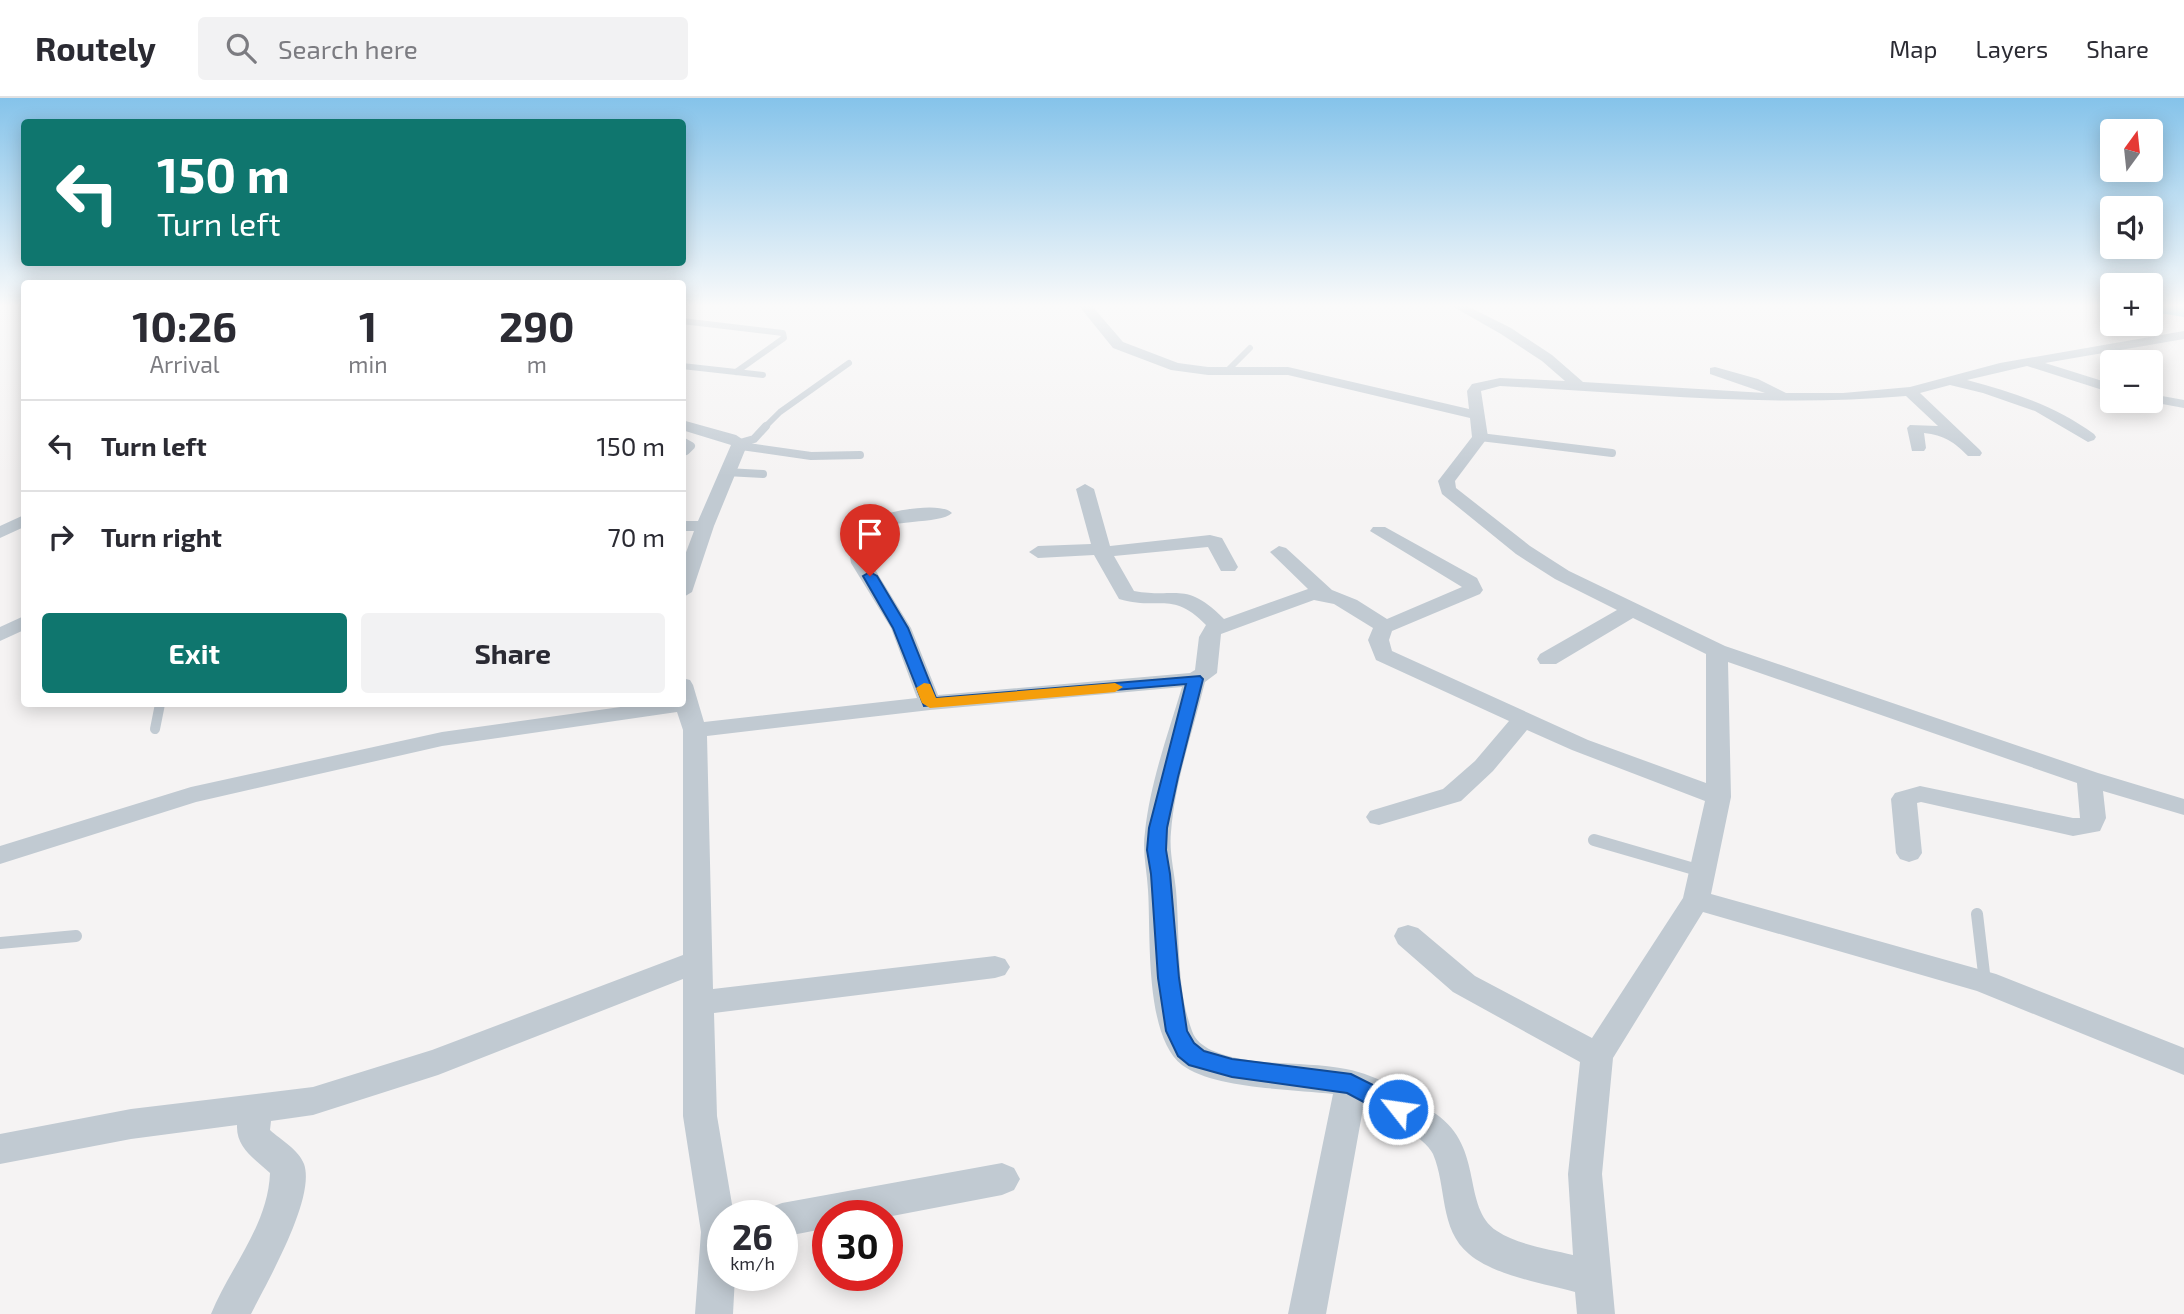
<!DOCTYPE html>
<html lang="en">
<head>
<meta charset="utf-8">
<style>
	:root { --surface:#fff; --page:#f2f2f3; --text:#2b2b33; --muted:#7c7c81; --line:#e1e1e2; --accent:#0f766e }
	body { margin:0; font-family:"Exo 2",sans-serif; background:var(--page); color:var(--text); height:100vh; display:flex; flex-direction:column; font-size:26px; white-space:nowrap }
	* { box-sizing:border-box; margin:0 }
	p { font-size:23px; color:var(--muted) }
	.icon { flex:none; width:38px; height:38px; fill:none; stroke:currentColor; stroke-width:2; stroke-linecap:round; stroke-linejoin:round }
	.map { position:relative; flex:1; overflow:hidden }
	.drawer { position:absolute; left:21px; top:182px; width:665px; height:427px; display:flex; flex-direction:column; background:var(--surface); border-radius:7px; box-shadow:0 4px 18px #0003 }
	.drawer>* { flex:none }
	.guide { position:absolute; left:21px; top:21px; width:665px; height:147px; border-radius:7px; box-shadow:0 4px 18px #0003; background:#0f766e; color:#fff; overflow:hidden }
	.needle { width:46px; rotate:15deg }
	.controls { position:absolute; left:2100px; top:21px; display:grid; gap:14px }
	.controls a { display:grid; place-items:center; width:63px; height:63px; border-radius:7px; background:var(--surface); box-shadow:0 4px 18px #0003; font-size:35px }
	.speed { position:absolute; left:707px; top:1102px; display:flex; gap:14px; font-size:35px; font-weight:700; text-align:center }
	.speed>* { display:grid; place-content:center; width:91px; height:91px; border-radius:50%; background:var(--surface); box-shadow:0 4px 18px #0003; line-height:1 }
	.speed small { font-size:18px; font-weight:400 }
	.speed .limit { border:10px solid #d22; background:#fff; color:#111 }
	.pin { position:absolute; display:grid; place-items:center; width:60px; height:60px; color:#fff; margin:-72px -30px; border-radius:50% 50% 50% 0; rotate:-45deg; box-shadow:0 0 7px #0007 }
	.pin .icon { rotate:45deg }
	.me { position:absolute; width:77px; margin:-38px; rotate:300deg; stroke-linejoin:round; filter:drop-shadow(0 0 5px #0008) }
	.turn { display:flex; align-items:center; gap:24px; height:147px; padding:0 21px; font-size:32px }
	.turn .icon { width:91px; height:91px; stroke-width:2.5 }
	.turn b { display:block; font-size:49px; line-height:60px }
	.eta { display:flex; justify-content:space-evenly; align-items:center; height:119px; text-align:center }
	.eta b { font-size:42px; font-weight:700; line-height:49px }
	.primary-button { display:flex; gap:14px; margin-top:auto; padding:14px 21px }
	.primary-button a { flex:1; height:80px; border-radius:7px; background:var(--accent); color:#fff; font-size:28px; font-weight:700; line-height:80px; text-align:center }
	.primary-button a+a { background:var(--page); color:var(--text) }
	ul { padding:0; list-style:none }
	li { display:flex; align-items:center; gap:21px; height:91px; padding:0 21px; border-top:2px solid var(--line) }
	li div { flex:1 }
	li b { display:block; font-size:26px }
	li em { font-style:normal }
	header { display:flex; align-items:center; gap:42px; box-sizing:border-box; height:98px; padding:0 35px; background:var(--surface); border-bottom:2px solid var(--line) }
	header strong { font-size:33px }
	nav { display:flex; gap:38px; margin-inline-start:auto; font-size:24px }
	.search { width:490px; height:63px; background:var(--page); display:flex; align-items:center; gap:18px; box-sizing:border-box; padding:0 24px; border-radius:7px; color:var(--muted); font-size:26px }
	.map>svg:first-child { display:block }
</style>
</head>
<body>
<header>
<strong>Routely</strong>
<div class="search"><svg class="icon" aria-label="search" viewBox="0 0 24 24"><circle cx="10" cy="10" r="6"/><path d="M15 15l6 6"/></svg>Search here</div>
<nav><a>Map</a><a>Layers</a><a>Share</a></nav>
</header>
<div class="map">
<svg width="2184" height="1216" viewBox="0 0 2184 1216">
	<rect width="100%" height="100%" fill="#f5f3f3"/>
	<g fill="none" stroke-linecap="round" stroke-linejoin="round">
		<path fill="#90daee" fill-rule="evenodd" d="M 2151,208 L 2184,208 L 2184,219 L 2153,214 Z"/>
		<path stroke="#c1cad2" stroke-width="6" d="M 682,223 L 783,235 L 784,240 L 736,274
			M 682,268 L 763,277
			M 1229,271 L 1250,250
			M 764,330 L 780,314 L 849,265"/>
		<path stroke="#c1cad2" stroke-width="8" d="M 1480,339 L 1612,355
			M 682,343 L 691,348 L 686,353
			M 740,345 L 754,341 L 766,328
			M 741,348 L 811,358 L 860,357
			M 726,374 L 763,376"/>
		<path stroke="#c1cad2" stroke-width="10" d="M 155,631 L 160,606"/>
		<path stroke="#c1cad2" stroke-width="12" d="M 1594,742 L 1701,773
			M 1977,816 L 1985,884
			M 0,845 L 76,838"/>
		<path fill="#c1cad2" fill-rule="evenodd" d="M 1079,208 L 1092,208 L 1123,244 L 1178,265 L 1208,269 L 1288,269 L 1469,311 L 1467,293 L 1472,286 L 1500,280 L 1565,283 L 1542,263 L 1501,236 L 1452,208 L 1467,208 L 1511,230 L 1552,257 L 1583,284 L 1765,295 L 1710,276 L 1710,270 L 1715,269 L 1758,281 L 1786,295 L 1843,295 L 1910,289 L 2000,265 L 2184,233 L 2184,241 L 2045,265 L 2112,286 L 2112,295 L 2027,268 L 1967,282 C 2013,294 2055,308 2094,336 L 2096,339 L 2094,342 L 2088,344 L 2035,313 L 1983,295 L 1950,287 L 1920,295 L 1980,352 L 1982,355 L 1980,358 L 1968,358 C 1954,344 1944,337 1924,335 L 1926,350 L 1924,353 L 1912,353 L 1907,330 L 1910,327 L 1938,328 L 1906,298 C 1769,310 1637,295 1500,288 L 1481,293 L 1488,339 L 1455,383 L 1456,390 L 1530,448 L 1569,473 L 1725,548 L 2098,675 L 2184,701 L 2184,717 L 2103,693 L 2106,720 L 2100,733 L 2073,738 L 1921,704 L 1917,705 L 1922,755 L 1918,761 L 1909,764 L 1900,761 L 1896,755 L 1891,701 L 1895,695 L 1920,688 L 2073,720 L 2080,720 L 2077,685 L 1728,564 L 1731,699 L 1711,796 L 1996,876 L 2184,950 L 2184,977 L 1977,893 L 1703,814 L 1613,960 L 1602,1076 L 1615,1216 L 1577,1216 L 1575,1194 C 1545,1186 1493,1177 1469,1156 C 1439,1131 1447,1089 1433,1056 C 1425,1039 1381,1015 1364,1005 L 1326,1216 L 1288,1216 L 1333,996 C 1292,991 1214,991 1182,967 C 1144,938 1151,835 1148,792 C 1147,773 1142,753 1145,734 C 1150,685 1168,636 1182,589 L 930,612 L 707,638 L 713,891 L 995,858 L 1005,861 L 1010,869 L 1005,877 L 995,880 L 714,915 L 717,1018 L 734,1118 L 723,1118 L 723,1178 L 735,1178 L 733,1216 L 695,1216 L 701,1134 L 683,1018 L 683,881 L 438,977 L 313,1017 L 271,1023 L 270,1032 C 281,1042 299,1052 304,1066 C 316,1100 267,1184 251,1216 L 211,1216 C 230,1169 268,1128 270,1075 C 255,1061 236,1050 237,1027 L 131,1041 L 0,1066 L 0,1036 L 131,1011 L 313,989 L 432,952 L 683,857 L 683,632 L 677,614 L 442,648 L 196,704 L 0,766 L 0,748 L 191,689 L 442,634 L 642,606 L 682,606 L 682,580 L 690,582 L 693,587 L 704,624 L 917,600 L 891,530 L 851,465 L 846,434 C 859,418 938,400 952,415 C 940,427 888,420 864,436 L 871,465 L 911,530 L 938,597 L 1190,575 L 1195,572 L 1199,539 L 1206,527 C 1172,492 1159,513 1119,501 L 1094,457 L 1038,460 L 1029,454 L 1038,448 L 1091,446 L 1076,391 L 1085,386 L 1094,391 L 1110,448 L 1210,437 L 1222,440 L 1238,469 L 1235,473 L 1221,473 L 1208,449 L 1114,458 L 1134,493 C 1178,501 1185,482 1224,521 L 1308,491 L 1270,454 L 1279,448 L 1286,450 L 1332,492 L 1357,502 L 1387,521 L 1462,489 L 1370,433 L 1373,429 L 1385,429 L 1477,480 L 1483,492 L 1480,496 L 1392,533 L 1389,542 L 1392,553 L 1588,642 L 1706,685 L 1706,556 L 1633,520 L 1556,566 L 1540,566 L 1537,561 L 1540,556 L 1617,512 L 1555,481 L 1516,456 L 1442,396 L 1438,383 L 1472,339 L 1470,320 L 1288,277 L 1208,277 L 1171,272 L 1113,250 ZM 1314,502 L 1334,506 L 1373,530 L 1368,542 L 1376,562 L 1509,623 L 1475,663 L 1443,691 L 1370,713 L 1366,719 L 1370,725 L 1379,727 L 1461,703 L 1493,673 L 1527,632 L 1572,652 L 1705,703 L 1683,800 L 1592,940 L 1475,878 L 1418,830 L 1408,827 L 1398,830 L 1394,838 L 1398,846 L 1453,894 L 1580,964 L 1568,1076 L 1573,1157 C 1549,1151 1518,1147 1497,1133 C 1461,1109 1485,1050 1436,1016 C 1408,997 1379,977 1346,971 C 1303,962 1251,970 1211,952 C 1203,948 1195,942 1192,933 C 1176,890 1180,837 1176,792 C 1174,772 1169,753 1171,734 C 1175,683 1193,633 1205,584 L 1217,575 L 1221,536 Z
			M 2151,296 L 2184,302 L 2184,310 L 2146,303 L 2151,303 Z
			M 682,322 L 736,337 L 748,345 L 714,428 L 692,494 L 682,500 L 682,465 L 694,433 L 682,433 L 682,423 L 698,423 L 731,347 L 682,332 Z
			M 24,417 L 24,429 L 0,440 L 0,428 Z
			M 24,518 L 24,532 L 0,543 L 0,529 Z
			M 1002,1065 L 1014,1070 L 1020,1081 L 1014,1092 L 1002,1097 L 887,1119 L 828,1118 L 828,1130 L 782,1139 L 782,1118 L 766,1118 L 769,1110 L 782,1105 Z"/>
	</g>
	<linearGradient id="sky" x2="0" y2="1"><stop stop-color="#85c3ea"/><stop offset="0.55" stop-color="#fafafa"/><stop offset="1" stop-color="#fafafa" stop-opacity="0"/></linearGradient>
	<rect width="2184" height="378" fill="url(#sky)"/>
	<path fill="#1a73e8" stroke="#114b97" stroke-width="2" d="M 870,474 L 877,478 L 908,530 L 936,600 L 1200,578 L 1203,581 L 1178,679 L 1167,730 L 1166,752 L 1170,776 L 1179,880 L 1187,933 L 1194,945 L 1204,953 L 1232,961 L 1351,976 L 1407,1004 L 1410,1011 L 1407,1018 L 1398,1021 L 1390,1018 L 1347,995 L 1232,979 L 1189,967 L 1178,958 L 1166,933 L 1158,880 L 1151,776 L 1147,752 L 1149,730 L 1186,586 L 924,608 L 893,530 L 863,478 Z"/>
	<path fill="#f59e0b" d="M 924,585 L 930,586 L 936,600 L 1115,585 L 1123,589 L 1115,594 L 930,610 L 922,605 L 916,590 Z"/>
</svg>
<div class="controls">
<a><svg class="needle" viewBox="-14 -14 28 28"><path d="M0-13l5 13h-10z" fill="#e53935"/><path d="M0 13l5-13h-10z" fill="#7c7c81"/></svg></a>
<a><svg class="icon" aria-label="sound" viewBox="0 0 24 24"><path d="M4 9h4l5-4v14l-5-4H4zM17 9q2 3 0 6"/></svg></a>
<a>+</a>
<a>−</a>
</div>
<div class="speed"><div>26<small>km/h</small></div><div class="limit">30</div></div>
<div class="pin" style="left:870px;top:478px;background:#d93025"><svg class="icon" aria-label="arrive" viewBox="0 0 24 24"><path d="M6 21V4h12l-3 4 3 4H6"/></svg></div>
<svg class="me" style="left:1398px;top:1011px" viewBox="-20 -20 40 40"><circle r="17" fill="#1a73e8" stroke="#fff" stroke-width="3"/><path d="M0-11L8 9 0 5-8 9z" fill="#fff"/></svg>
<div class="guide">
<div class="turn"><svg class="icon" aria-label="left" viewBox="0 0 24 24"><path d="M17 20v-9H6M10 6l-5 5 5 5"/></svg><div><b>150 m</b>Turn left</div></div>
</div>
<section class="drawer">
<div class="eta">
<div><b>10:26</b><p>Arrival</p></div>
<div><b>1</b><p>min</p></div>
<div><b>290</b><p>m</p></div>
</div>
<ul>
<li><svg class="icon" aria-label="left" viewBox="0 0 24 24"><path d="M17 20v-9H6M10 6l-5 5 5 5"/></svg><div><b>Turn left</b></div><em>150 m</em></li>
<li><svg class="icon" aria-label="right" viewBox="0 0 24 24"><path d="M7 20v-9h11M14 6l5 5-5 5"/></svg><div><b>Turn right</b></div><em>70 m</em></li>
</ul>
<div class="primary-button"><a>Exit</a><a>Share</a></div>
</section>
</div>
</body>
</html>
